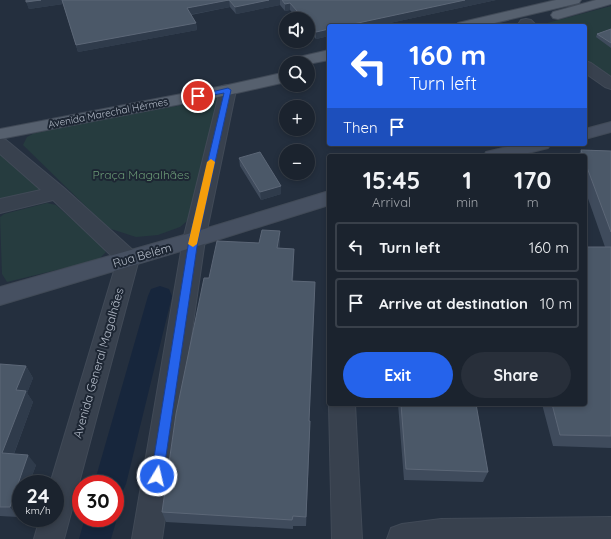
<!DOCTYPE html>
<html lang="en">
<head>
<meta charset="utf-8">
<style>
	:root { --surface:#1b232e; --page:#282f3a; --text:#f1f3f6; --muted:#a0a4aa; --line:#39404a; --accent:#2563eb }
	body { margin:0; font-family:Quicksand,sans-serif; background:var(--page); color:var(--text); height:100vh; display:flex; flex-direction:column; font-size:15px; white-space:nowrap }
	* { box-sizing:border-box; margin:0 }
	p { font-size:13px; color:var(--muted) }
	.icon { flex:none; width:22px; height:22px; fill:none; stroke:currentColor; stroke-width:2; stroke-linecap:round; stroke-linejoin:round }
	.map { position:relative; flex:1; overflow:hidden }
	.drawer { position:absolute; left:327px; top:154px; width:260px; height:252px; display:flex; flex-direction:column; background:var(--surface); border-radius:4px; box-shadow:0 2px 6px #0003,0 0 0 1px var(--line) }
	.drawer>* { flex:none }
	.hud { position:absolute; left:327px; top:24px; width:260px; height:122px; border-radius:4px; box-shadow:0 2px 6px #0003,0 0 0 1px var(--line); background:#2563eb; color:#fff; overflow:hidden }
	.fabs { position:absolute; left:279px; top:12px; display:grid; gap:8px }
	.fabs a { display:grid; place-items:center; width:36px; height:36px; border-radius:50%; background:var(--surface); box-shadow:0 2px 6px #0003,0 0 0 1px var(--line); font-size:20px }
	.speed { position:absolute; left:12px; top:475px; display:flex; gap:8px; font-size:20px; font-weight:700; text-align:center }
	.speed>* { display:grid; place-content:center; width:52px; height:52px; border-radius:50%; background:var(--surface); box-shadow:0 2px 6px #0003,0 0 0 1px var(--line); line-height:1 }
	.speed small { font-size:10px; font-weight:400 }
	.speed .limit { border:6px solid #d22; background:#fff; color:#111 }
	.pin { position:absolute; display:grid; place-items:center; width:34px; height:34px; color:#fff; margin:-17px; border:2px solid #fff; border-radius:50%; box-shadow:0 1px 4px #0007 }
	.me { position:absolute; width:44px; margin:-22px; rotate:9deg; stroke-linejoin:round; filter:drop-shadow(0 0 3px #0008) }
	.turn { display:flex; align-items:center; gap:14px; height:84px; padding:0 16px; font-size:18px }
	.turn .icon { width:52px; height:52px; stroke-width:2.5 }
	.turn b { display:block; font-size:28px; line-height:34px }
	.then { display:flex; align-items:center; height:38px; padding:0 16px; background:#0003; gap:8px; font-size:15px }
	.eta { display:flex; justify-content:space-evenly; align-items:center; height:68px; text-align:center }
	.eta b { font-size:24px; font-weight:800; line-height:28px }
	.action { display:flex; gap:8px; margin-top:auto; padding:8px 16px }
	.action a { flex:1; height:46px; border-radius:24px; background:var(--accent); color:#fff; font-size:16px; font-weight:800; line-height:46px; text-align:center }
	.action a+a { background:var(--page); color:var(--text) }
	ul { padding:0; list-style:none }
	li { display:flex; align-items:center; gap:12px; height:50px; margin:0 8px 6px; padding:0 8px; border:2px solid var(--line); border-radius:4px }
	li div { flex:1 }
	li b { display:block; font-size:15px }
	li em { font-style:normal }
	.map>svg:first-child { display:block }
</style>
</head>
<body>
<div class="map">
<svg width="611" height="539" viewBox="0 0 611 539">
	<rect width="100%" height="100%" fill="#242f3e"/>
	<path fill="#263c3f" d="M 611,6 L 611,80 L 585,61 L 585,26 L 536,26 Z
		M 221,98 L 193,216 L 180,227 L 158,235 L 136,237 L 108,228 L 23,145 L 27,137 L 38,131 Z
		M 0,153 L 39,188 L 39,191 L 0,203 Z
		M 47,203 L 56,205 L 101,245 L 106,252 L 98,260 L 7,282 L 2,274 L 0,217 L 4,214 Z"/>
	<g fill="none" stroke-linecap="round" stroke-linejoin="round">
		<path fill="#17263c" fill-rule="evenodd" d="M 160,286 L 169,289 L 172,296 L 126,484 L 121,495 L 115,497 L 115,484 L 94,484 L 148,296 L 151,289 Z
			M 115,513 L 117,518 L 111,539 L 79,539 L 85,518 L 115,518 Z"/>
		<g stroke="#414a57" stroke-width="2">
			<path id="street" d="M 526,19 L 531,20 L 537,26 L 521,26 L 519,23 L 521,20 Z
				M 585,61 L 591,63 L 611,77 L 611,89 L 605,87 L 585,73 Z
				M 228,85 L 234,86 L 236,90 L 205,240 L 162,539 L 132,539 L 183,240 L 220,90 L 222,86 Z
				M 0,138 L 6,140 L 64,188 L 136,253 L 139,259 L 64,539 L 34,539 L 40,518 L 55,518 L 55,484 L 50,484 L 117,261 L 53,200 L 0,213 L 0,199 L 41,190 L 0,154 Z
				M 329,404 L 355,404 L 362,539 L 332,539 Z
				M 611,517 L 611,539 L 387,539 L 391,528 L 402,524 L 441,519 Z"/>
		</g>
		<g stroke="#414a57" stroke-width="2">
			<path id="secondary" d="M 611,122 L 611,132 L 585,139 L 585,129 Z
				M 519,144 L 551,144 L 548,148 L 516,156 L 484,156 L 486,152 Z
				M 329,191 L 329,205 L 201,245 L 0,305 L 0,287 L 191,233 Z"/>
		</g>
		<g stroke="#414a57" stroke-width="2">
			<path id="primary" d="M 556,0 L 581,0 L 579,3 L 482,26 L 456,26 L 458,23 Z
				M 596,0 L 611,0 L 611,4 L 558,19 L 553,18 L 551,15 L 553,12 Z
				M 329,50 L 329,60 L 308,64 L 308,63 L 286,63 L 286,66 L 284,63 L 286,60 Z
				M 286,72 L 286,82 L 228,95 L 0,139 L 0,129 L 228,85 Z"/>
		</g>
		<use href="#street" fill="#38414e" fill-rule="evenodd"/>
		<use href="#secondary" fill="#465061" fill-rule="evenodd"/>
		<use href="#primary" fill="#56606e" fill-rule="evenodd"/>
	</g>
	<path fill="#3f4b5c" d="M 26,0 L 496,0 L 376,26 L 329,26 L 329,36 L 316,39 L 308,30 L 308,19 L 298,19 L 290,10 L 285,11 L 280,5 L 236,14 L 230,7 L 191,15 L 196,23 L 197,30 L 78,52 L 63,4 L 29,9 Z
		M 611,29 L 611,48 L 596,37 L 597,34 Z
		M 581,150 L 611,151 L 611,448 L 553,446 L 542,404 L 585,404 L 605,247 L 585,190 L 585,156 L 578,156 Z
		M 239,158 L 281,194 L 261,200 L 240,166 Z
		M 280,244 L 279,248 L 294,249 L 294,262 L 293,281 L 315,282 L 309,421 L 310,432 L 306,526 L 293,526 L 293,529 L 166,522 L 162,512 L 209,278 Z
		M 0,364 L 26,366 L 33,378 L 27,393 L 33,402 L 14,454 L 36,465 L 29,484 L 21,484 L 21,509 L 18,517 L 0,516 Z
		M 398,404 L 476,404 L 488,472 L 483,482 L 404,480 Z"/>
	<path fill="#2f3b4b" d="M 41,0 L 62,0 L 63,4 L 29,9 L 26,2 Z
		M 229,0 L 230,7 L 188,15 L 187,8 Z
		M 269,0 L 280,0 L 280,5 L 236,14 L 235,7 Z
		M 465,0 L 496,0 L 376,26 L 344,26 Z
		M 290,3 L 290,10 L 285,11 L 285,4 Z
		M 196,23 L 197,30 L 78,52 L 76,45 Z
		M 329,29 L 329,36 L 316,39 L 316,32 Z
		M 281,186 L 281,194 L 261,200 L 260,192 Z
		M 280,231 L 280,244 L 278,261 L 277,248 Z
		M 294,249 L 294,262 L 292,294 L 292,281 Z
		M 315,282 L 315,295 L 309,432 L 309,421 Z
		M 26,366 L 33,378 L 27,393 L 33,402 L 10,464 L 2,453 L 16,390 Z
		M 310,421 L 310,432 L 306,526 L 306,517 Z
		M 28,455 L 36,465 L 29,484 L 21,484 L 21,509 L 18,517 L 10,507 Z"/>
	<path fill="#4b5868" stroke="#5c6777" d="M 26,0 L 41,0 L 26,2 Z
		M 62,0 L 269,0 L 235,7 L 229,0 L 187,8 L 196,23 L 76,45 Z
		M 282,0 L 465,0 L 344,26 L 329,26 L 329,29 L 316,32 L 308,23 L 308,19 L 304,19 L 290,3 L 285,4 Z
		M 611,29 L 611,43 L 597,34 Z
		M 581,150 L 611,151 L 611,232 L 585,162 L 585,156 L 583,156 Z
		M 260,152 L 281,186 L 260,192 L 239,158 Z
		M 262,230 L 280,231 L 277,248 L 294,249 L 292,281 L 315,282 L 309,421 L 310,421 L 306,517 L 293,516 L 292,520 L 162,512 L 176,414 L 204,278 L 209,278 L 217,241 L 259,243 Z
		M 585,247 L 611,247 L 611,436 L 560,435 L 552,404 L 585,404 Z
		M 0,364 L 26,366 L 16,390 L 26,391 L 2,453 L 28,455 L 10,507 L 0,507 Z
		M 401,404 L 476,404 L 488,472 L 406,469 Z"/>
	<path fill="#2563eb" stroke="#184099" d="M 228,88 L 231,90 L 198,240 L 163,476 L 161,480 L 157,482 L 153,480 L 151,476 L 189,240 L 224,93 L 198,98 L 195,96 Z"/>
	<path fill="#f59e0b" d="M 211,159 L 215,162 L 197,244 L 193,247 L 188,244 L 207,162 Z"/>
	<g text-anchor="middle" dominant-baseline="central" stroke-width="4" stroke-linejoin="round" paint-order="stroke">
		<g font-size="10" fill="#b4bcc9" stroke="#1d2633">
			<text transform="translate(108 113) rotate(-11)">Avenida Marechal Hérmes</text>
		</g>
		<g font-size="12" fill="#6b9a76" stroke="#1d2633">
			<text x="141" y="174">Praça Magalhães</text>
		</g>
		<g font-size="12" fill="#b4bcc9" stroke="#1d2633">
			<text transform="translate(142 255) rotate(-16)">Rua Belém</text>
			<text transform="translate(98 363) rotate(-74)">Avenida General Magalhães</text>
		</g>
	</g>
</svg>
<div class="fabs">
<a><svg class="icon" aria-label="sound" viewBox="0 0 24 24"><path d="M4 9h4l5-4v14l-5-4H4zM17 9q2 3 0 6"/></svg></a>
<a><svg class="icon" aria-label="search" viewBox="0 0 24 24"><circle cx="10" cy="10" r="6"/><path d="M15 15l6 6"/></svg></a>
<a>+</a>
<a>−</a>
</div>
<div class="speed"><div>24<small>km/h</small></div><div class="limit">30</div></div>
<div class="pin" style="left:198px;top:96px;background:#d93025"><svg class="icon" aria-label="arrive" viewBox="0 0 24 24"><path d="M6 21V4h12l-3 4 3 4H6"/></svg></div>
<svg class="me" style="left:157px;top:476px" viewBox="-20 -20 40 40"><circle r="17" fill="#2563eb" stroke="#fff" stroke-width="3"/><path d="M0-11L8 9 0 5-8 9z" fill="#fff"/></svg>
<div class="hud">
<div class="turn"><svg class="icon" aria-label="left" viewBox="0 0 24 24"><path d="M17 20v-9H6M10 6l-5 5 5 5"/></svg><div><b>160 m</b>Turn left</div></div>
<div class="then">Then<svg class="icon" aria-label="arrive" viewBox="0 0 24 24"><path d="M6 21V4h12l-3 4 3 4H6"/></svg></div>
</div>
<section class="drawer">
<div class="eta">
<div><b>15:45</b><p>Arrival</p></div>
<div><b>1</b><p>min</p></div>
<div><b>170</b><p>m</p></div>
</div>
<ul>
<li><svg class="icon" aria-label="left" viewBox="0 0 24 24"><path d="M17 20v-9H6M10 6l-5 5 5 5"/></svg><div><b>Turn left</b></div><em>160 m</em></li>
<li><svg class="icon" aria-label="arrive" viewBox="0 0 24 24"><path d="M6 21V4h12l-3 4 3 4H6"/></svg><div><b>Arrive at destination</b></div><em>10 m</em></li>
</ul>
<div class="action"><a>Exit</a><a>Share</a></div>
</section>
</div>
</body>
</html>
